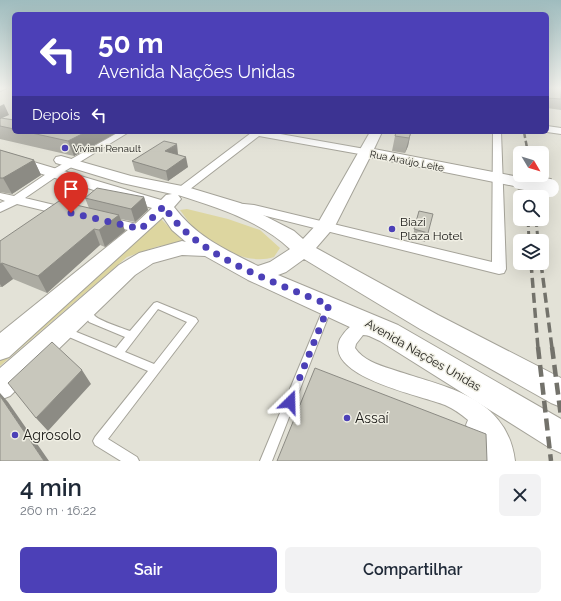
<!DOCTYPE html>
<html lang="pt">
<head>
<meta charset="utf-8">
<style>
	:root { --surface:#fff; --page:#f2f2f3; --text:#1f2937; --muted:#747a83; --accent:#4c40b7 }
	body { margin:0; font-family:Raleway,sans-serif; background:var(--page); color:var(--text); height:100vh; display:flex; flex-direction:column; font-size:15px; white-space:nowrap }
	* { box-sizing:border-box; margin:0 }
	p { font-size:13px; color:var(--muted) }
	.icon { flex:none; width:22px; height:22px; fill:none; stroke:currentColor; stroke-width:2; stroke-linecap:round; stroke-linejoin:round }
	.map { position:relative; height:461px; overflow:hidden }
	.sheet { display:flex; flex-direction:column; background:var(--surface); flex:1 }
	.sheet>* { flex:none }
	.hud { position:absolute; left:12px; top:12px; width:537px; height:122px; border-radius:6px; box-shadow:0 4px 16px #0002; background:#4c40b7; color:#fff; overflow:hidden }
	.needle { width:26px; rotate:128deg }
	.fabs { position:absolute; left:513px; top:146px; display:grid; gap:8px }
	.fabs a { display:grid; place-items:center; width:36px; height:36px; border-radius:6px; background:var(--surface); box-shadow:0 4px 16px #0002; font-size:20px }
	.pin { position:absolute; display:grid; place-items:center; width:34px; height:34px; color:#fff; margin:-41px -17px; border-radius:50% 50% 50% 0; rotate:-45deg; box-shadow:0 0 4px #0007 }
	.pin .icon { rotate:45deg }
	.me { position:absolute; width:44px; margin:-22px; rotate:22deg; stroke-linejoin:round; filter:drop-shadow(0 0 3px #0008) }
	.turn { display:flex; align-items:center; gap:14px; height:84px; padding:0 20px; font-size:18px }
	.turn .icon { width:52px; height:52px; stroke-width:2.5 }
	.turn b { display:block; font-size:28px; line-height:34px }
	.then { display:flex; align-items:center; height:38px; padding:0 20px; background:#0003; gap:8px; font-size:15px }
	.round { display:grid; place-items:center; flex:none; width:42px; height:42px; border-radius:6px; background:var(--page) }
	.summary { display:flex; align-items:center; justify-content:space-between; height:68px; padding:0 20px }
	h1 { font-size:24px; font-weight:600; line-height:30px }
	.primary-button { display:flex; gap:8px; margin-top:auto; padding:8px 20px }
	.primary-button a { flex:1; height:46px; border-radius:6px; background:var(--accent); color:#fff; font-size:16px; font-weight:600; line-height:46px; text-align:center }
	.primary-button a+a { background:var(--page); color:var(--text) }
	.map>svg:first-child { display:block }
</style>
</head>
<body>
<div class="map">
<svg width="561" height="461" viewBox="0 0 561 461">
	<rect width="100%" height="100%" fill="#e3e2d7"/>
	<path fill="#ddd6a0" d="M 187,209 L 228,219 L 260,230 L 280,248 L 274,257 C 250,265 222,250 202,236 C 193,229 187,219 180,210 Z
		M 160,218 L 186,244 L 159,246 L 127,257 L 0,366 L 0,358 L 137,241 Z"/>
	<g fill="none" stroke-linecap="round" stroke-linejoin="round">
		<g stroke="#a5a399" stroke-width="2">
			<path id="lane" d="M 157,302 L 196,318 L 198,321 L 108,439 L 137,457 L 139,461 L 121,461 L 95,445 L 93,441 L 95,437 L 148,371 L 69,337 L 64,339 L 61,338 L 59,335 L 61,332 L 69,329 L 116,348 L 125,337 L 89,322 L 82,310 L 83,308 C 90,305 90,311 95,316 C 100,321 122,328 130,331 L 154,303 ZM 158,309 L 187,322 L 154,364 L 125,352 Z
				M 328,304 L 331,305 L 332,307 L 272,461 L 260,461 L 324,307 L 325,305 Z"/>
		</g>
		<g stroke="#a5a399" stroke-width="2">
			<path id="street" d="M 0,88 L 7,88 L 0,91 Z
				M 547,126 L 561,128 L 561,134 L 547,132 Z
				M 119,132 L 129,132 L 60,174 L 25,198 L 71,209 L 73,212 L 71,215 L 67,216 L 17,204 L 0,212 L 0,203 L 5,201 L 0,199 L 0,193 L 14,196 L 52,170 Z
				M 250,132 L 269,132 L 365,149 L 370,152 L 365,155 L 259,136 L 185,193 L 177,193 L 175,191 L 177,189 L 251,133 Z
				M 493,132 L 501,132 L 506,269 L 504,273 L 499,274 L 254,213 L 230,210 L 228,207 L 230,204 L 234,203 L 254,205 L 492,262 Z
				M 106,217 L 146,226 L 147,229 L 146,232 L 141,233 L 102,224 L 100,221 L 102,218 Z
				M 360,321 L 379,324 L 382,329 L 379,334 L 373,336 L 363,335 L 356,344 L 355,348 C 363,360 378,365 391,369 C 443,387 507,395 515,461 L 482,461 L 479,445 L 470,432 L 466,425 L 468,420 C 461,414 454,409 445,405 C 423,396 323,377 340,339 C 345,331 351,324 360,321 Z"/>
		</g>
		<g stroke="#a5a399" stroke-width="2">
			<path id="secondary" d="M 370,132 L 382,132 L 374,149 L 519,177 L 525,179 L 527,182 L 525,185 L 519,187 L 370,157 L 335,226 L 316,248 L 438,315 L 561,378 L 561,407 L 551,403 L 420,329 L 304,259 L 286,272 L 278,275 L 398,325 L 561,419 L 561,453 L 550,448 L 380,341 L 248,280 L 205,256 L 182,255 L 153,263 L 135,275 L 10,396 L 0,400 L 0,368 L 119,265 L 139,253 L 182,241 L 186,242 L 172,230 L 163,217 L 9,357 L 0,360 L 0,333 L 134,225 L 152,208 L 0,161 L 0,152 L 161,200 L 166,195 L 172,194 L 122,183 L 56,163 L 54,160 L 56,157 L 61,156 L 131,176 L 187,187 L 240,203 L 294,231 L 303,239 L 318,223 ZM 178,195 C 216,207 261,221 290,249 L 270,262 L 258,266 C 224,249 197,237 174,207 L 181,199 Z"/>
		</g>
		<use href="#lane" fill="#fff" fill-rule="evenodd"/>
		<use href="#street" fill="#fff" fill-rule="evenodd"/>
		<use href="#secondary" fill="#fff" fill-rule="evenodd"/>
		<path stroke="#73726b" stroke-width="2.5" stroke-dasharray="6 3" stroke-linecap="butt" d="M 524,132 L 528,153
			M 524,175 L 525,188
			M 530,175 L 532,188"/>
		<path stroke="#73726b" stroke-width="3" stroke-dasharray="8 4" stroke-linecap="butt" d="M 525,187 L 526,197
			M 532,187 L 533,197
			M 528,219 L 529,241
			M 536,219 L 538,241"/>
		<path stroke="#73726b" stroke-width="3.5" stroke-dasharray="10 5" stroke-linecap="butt" d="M 531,263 L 538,348
			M 541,263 L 552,348"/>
		<path stroke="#73726b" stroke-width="4.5" stroke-dasharray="12 6" stroke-linecap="butt" d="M 538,347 L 551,461
			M 552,347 L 561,417"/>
		<g stroke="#a5a399" stroke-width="16" stroke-linecap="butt">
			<path id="secondary-bridge-far1" d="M 519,182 L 550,188"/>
		</g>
		<g stroke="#a5a399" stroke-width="20" stroke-linecap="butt">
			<path id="secondary-bridge" d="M 545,187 L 550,188"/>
		</g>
		<use href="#secondary-bridge-far1" stroke="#fff" stroke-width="14"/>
		<use href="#secondary-bridge" stroke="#fff" stroke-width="18"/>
	</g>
	<path fill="#acaba2" d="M 547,88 L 561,88 L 561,110 L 547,108 Z
		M 0,119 L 14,120 L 14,132 L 118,132 L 74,156 L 0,139 Z
		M 411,132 L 408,146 L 405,153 L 392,151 L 395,136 Z
		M 0,150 L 34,160 L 41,175 L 12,194 L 0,192 Z
		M 177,154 L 188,167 L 168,181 L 135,171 L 132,161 L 178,154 Z
		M 144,197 L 148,210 L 135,222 L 121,219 L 125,231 L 105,247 L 100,245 L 47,293 L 13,279 L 2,287 L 0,287 L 0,241 L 89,208 L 85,198 Z
		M 419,211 L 428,233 L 425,242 L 412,239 Z"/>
	<path fill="#8c8b84" d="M 4,104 L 9,115 L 0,119 L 0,106 Z
		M 86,132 L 118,132 L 74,156 L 68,141 Z
		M 411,132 L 408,146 L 405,153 L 409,138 Z
		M 177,144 L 178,154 L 167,162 L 165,151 Z
		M 186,157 L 188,167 L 168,181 L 166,171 Z
		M 34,160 L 41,175 L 12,194 L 3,178 Z
		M 144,197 L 148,210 L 135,222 L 131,209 Z
		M 119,215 L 125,231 L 105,247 L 99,230 Z
		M 94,229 L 100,245 L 47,293 L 38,276 Z
		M 2,263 L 13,279 L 2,287 L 0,284 L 0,264 Z
		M 82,370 L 91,384 L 48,431 L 36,418 Z
		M 0,393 L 8,402 L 49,461 L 44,461 L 0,396 Z"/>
	<path fill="#c8c7bc" stroke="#8c8b84" d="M 547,88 L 561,88 L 561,99 L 547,98 Z
		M 1,118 L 14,120 L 14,129 L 0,126 L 0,119 Z
		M 27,132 L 86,132 L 68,141 Z
		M 396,132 L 411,132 L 409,138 L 395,136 Z
		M 164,141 L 177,144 L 165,151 L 186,157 L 166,171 L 132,161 Z
		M 0,150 L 34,160 L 3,178 L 0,178 Z
		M 97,188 L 144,197 L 131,209 L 85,198 Z
		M 59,201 L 119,215 L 99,230 L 94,229 L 38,276 L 2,263 L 0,264 L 0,241 Z
		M 419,211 L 433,214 L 428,233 L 414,229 Z
		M 52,342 L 82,370 L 36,418 L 8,383 Z
		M 315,368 L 486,434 L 487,461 L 277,461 Z
		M 0,396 L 44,461 L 0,461 Z"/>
	<linearGradient id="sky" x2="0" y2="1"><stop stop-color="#9fbcbe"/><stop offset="0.58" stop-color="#f2f2ed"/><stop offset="1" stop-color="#f2f2ed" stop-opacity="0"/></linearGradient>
	<rect width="561" height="152" fill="url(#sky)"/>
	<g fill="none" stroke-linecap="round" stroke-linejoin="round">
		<path stroke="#4c40b7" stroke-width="7" stroke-dasharray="0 12.6" d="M 71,213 L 141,229 L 164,206 C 168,212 173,220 179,225 C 212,261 284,286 329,305 L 290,402"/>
	</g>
	<g fill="#4c40b7" stroke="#f0efe4" stroke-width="1.5">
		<circle cx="65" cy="148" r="4"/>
		<circle cx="392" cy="229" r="4"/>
		<circle cx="347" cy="418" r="4"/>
		<circle cx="15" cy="435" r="4"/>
	</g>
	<g text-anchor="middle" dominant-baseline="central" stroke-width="3" stroke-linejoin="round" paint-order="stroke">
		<g font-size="10" fill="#191815" stroke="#f0efe4" text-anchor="start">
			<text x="73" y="148">Viviani Renault</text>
		</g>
		<g font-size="10" fill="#191815" stroke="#f0efe4">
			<text transform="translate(407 161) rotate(11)">Rua Araújo Leite</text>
		</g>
		<g font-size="12" fill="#191815" stroke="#f0efe4" text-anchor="start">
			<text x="400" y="222">Biazi<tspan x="400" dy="14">Plaza Hotel</tspan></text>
		</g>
		<g font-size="12" fill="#191815" stroke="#f0efe4">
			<text transform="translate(423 355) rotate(30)">Avenida Nações Unidas</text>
		</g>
		<g font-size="14" fill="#191815" stroke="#f0efe4" text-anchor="start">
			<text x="355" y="418">Assaí</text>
			<text x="23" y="435">Agrosolo</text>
		</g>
	</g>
</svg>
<div class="fabs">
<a><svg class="needle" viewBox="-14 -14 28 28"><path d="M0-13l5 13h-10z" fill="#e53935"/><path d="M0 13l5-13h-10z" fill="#747a83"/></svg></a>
<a><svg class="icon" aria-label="search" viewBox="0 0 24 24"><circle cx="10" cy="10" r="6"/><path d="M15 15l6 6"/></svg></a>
<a><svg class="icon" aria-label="layers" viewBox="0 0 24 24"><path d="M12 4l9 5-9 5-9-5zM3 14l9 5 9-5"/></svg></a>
</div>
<div class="pin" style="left:71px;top:213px;background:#d93025"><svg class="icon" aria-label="arrive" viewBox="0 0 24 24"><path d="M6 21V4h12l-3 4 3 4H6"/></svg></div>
<svg class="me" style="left:290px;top:402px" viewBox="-20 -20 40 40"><path d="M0-17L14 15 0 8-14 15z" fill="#4c40b7" stroke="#fff" stroke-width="4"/></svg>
<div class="hud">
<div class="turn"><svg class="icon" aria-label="left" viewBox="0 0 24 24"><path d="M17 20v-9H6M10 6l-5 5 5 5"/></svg><div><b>50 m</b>Avenida Nações Unidas</div></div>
<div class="then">Depois<svg class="icon" aria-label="left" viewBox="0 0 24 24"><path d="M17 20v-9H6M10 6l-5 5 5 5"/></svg></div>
</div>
</div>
<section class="sheet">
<div class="summary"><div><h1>4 min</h1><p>260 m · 16:22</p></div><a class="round"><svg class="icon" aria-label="close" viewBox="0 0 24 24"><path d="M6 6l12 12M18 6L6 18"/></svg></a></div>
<div class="primary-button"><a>Sair</a><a>Compartilhar</a></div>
</section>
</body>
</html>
